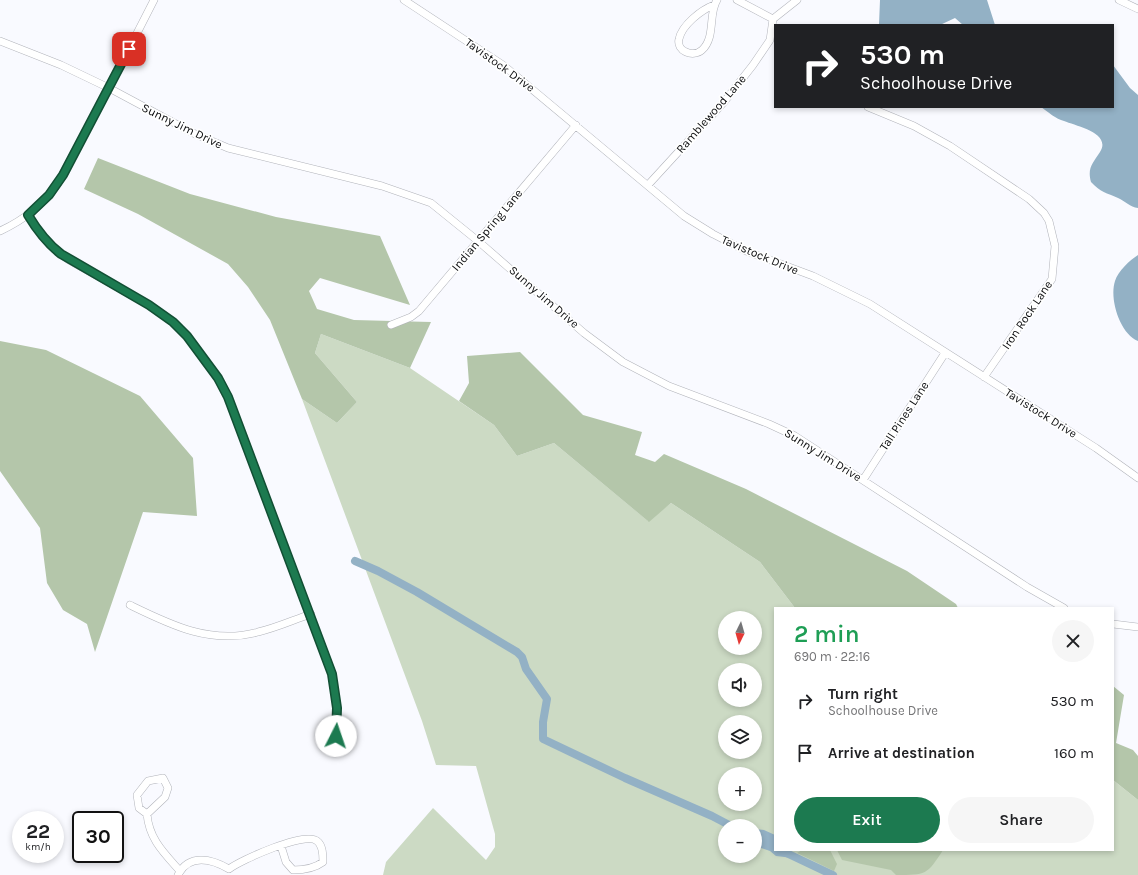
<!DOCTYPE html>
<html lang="en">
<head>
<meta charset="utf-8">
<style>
	:root { --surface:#fff; --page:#f6f6f6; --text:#202124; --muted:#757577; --accent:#1c7a50 }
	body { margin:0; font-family:Karla,sans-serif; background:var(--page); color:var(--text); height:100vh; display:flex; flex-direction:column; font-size:15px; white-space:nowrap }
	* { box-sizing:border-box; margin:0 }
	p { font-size:13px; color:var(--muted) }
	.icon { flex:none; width:22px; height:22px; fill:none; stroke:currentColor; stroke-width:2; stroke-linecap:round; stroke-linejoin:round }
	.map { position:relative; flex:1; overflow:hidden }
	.details { position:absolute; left:774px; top:607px; width:340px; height:244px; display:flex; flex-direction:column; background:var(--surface); border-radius:0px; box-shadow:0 2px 6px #0003 }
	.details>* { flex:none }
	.guide { position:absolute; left:774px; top:24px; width:340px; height:84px; border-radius:0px; box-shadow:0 2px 6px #0003; background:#202124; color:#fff; overflow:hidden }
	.needle { width:26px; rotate:185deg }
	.fabs { position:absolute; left:718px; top:611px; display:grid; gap:8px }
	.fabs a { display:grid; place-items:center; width:44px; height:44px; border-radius:50%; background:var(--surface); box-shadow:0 2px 6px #0003; font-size:20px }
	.speed { position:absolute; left:12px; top:811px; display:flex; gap:8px; font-size:20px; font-weight:700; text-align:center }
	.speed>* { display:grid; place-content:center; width:52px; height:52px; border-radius:50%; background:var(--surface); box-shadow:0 2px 6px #0003; line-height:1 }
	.speed small { font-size:10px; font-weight:400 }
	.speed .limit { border:2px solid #111; border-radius:6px; background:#fff; color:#111 }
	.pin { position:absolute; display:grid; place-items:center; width:34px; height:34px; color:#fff; margin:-17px; border-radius:8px; box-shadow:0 2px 6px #0006 }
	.me { position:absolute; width:44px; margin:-22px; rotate:4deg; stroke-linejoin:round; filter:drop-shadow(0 0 3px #0008) }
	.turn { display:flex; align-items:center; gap:14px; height:84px; padding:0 20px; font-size:18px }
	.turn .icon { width:52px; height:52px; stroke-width:2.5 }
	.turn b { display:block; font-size:28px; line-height:34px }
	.round { display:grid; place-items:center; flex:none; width:42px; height:42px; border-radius:21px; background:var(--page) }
	.headline { display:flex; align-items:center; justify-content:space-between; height:68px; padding:0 20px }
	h1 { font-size:24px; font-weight:600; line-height:30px; color:#1e9e55 }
	.action { display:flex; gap:8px; margin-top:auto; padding:8px 20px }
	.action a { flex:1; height:46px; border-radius:24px; background:var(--accent); color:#fff; font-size:16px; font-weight:600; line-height:46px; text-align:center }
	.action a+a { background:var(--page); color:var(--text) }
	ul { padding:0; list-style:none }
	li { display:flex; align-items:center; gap:12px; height:52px; padding:0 20px }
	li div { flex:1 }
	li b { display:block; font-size:15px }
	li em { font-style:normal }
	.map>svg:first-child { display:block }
</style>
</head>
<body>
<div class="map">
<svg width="1138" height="875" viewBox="0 0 1138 875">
	<rect width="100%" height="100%" fill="#f9faff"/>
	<path fill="#ccdac4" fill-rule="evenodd" d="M 321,334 L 410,368 L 494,425 L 517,456 L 554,443 L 648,521 L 671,503 L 760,562 L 795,608 L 775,608 L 775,850 L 1113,850 L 1113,780 L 1138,800 L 1138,875 L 383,875 L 386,862 L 433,808 L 486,860 L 495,847 L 495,834 L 476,766 L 436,765 L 422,721 L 302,399 L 337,423 L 357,402 L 315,353 ZM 725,618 L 755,618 L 755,648 L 725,648 ZM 725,670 L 755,670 L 755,700 L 725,700 ZM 725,722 L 755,722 L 755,752 L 725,752 ZM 725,774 L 755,774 L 755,804 L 725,804 ZM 725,826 L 755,826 L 755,856 L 725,856 Z"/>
	<path fill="#b4c6aa" d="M 98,158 L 190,194 L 276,217 L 380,236 L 410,305 L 320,278 L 309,291 L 317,309 L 354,320 L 431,322 L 410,368 L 321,334 L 315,353 L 357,402 L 337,423 L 302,399 L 270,320 L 248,287 L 228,264 L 138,214 L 84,189 Z
		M 0,341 L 46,350 L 140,396 L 193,458 L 197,516 L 143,512 L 95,652 L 87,624 L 63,610 L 47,583 L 40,528 L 0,471 Z
		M 520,352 L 583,415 L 642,432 L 635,455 L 655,462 L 664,454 L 746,489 L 907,571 L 956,604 L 958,608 L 795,608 L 760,562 L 671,503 L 649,522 L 554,443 L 517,456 L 494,425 L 459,401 L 469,383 L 467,356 Z
		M 1113,686 L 1124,695 L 1116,743 L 1133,750 L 1138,756 L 1138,800 L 1113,780 Z
		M 802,850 L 830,850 L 837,864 L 834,871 L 797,853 Z
		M 837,850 L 943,850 C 927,875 926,875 896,875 L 891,870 L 842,860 Z"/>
	<path fill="#93b1c5" d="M 880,0 L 987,0 L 995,25 L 963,25 L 955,18 L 940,25 L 879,25 Z
		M 1113,65 L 1130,88 L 1138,95 L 1138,208 C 1130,207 1125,201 1118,198 C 1107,193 1100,192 1091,182 C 1087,168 1093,163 1100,152 C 1112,133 1076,126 1064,121 C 1056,119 1048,112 1041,107 L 1113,107 Z
		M 1138,255 L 1138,341 C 1120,334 1109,299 1115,281 C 1118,271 1130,260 1138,255 Z
		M 755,829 L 764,830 L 775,835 L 775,850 L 784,850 L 795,854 L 793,858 L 776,856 L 770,851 L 755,846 Z"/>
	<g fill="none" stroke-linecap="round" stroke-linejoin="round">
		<path stroke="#93b1c5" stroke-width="8" d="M 355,561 L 378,571 L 417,592 L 517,652 L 522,657 L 526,669 L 547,699 L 543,722 L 543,739 L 625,778 L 712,816 L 731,826
			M 780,850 L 833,875"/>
		<g stroke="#b1b3ba" stroke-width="8">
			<path id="minor" d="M 404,0 L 503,65 L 684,216 L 713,234 L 746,251 L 813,276 L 870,304 L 1096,448 L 1138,478
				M 737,0 L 773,19
				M 1119,0 L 1138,9
				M 714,5 C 701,10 682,25 679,39 C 676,51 693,58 702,50 C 716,37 708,14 717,0
				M 773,19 L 797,0
				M 0,41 L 61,65 L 109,88 L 193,133 L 228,148 L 382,186 L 431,203 L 478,241 L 584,333 L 623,362 L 669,386 L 769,424 L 795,436 L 1027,587 L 1064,608
				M 868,107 L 914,126 L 950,146 L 1029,199 L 1044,213 L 1049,221 L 1055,246 L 1052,279 L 984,377
				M 648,185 L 724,102 L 753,65 L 770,40 L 773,19
				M 28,215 L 36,228 L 54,249 L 69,260 L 149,305 L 173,322 L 187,336 L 218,378 L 228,397 L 332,673 L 337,708 L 334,749
				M 0,231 C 24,220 42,206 57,185 L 109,88 L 154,0
				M 391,325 L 411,317 L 419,311 L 576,125
				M 863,480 L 945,353
				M 130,605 C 171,625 211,645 258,632 C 276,628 293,620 311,614
				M 1113,624 L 1138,627
				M 163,778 L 168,788 L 165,797 L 147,814 L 139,808 L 137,795 L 148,781 Z
				M 147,814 C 149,839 164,853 180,871
				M 178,875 C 189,853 212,859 229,869 C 241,860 305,831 317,841 C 323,845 323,856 323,862 C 315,868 303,870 293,870 L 286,862 L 281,846"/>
		</g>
		<use href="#minor" stroke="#fff" stroke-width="7"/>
	</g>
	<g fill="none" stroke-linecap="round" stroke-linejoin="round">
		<g stroke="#124f34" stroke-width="10">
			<path id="route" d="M 129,49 L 63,175 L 49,195 L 28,215 C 37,230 48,244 61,254 L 149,305 L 173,322 L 187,336 L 218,378 L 228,397 L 332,674 L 337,708 L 336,736"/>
		</g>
		<use href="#route" stroke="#1c7a50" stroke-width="7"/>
	</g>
	<g text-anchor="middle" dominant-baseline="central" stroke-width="3.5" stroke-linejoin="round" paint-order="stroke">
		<g font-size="12" fill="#0b0c0e" stroke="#fff">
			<text transform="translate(500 65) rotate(36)">Tavistock Drive</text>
			<text transform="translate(711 114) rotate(-49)">Ramblewood Lane</text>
			<text transform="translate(182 126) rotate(26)">Sunny Jim Drive</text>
			<text transform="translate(487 230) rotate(-50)">Indian Spring Lane</text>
			<text transform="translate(760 255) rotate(23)">Tavistock Drive</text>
			<text transform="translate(544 297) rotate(41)">Sunny Jim Drive</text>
			<text transform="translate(1027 315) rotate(-56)">Iron Rock Lane</text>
			<text transform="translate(1041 413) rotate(32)">Tavistock Drive</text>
			<text transform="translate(904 416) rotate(-57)">Tall Pines Lane</text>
			<text transform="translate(823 455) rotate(32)">Sunny Jim Drive</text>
		</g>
	</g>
</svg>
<div class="fabs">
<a><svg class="needle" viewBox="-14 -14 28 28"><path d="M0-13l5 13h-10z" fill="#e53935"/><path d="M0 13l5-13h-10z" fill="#757577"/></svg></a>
<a><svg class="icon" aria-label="sound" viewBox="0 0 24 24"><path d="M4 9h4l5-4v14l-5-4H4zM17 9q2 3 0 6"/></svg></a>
<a><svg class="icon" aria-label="layers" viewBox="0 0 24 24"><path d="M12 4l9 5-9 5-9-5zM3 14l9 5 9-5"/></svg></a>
<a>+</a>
<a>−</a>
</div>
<div class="speed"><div>22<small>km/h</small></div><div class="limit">30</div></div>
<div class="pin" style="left:129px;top:49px;background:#d93025"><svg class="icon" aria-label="arrive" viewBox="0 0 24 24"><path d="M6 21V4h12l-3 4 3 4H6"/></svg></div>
<svg class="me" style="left:336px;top:736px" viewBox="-20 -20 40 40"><circle r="19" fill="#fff"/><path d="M0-13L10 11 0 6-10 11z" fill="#1c7a50"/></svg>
<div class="guide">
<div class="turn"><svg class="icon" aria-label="right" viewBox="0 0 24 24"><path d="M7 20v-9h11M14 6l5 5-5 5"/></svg><div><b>530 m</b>Schoolhouse Drive</div></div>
</div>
<section class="details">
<div class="headline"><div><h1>2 min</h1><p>690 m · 22:16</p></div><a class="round"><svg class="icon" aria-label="close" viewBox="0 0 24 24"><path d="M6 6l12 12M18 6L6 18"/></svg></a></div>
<ul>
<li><svg class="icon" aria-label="right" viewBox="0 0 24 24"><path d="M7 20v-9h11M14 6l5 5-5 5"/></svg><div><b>Turn right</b><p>Schoolhouse Drive</p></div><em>530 m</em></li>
<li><svg class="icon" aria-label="arrive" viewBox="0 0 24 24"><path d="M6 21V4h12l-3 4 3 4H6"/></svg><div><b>Arrive at destination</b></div><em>160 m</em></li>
</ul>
<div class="action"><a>Exit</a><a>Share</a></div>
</section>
</div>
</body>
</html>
